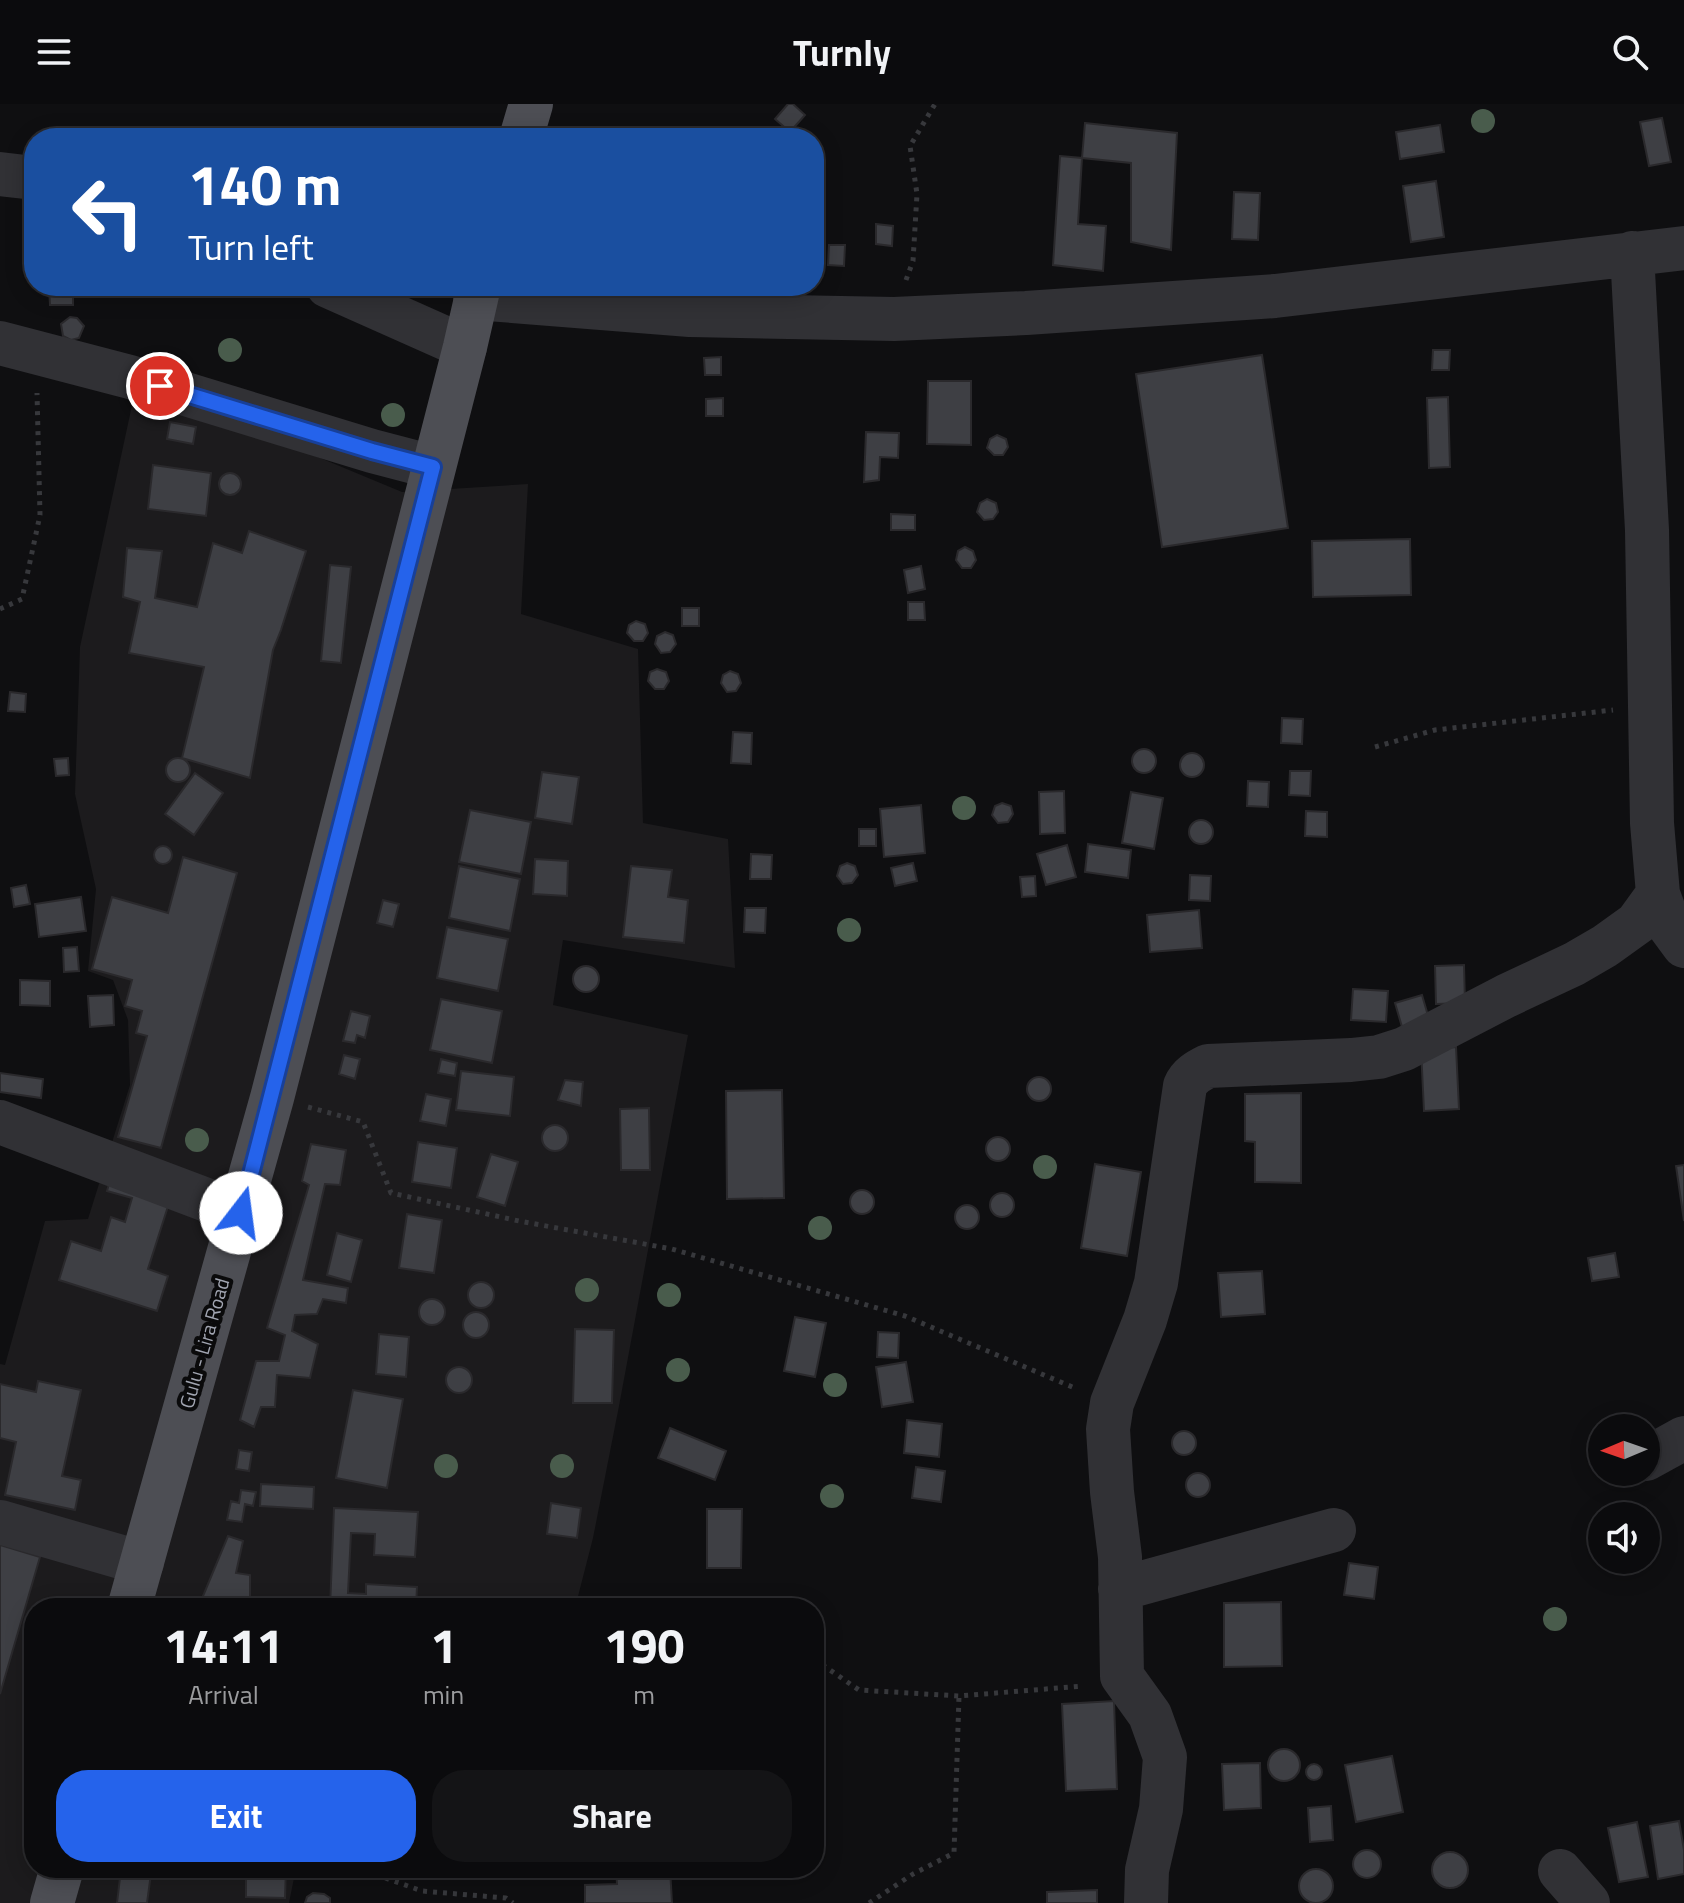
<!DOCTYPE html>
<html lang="en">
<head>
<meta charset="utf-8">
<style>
	:root { --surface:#0b0b0d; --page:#141416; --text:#f1f3f6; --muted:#9a9b9d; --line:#2b2b2e; --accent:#2563eb }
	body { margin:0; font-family:"Titillium Web",sans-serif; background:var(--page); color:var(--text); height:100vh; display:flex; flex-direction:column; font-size:30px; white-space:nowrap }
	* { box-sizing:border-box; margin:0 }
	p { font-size:26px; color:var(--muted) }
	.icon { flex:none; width:44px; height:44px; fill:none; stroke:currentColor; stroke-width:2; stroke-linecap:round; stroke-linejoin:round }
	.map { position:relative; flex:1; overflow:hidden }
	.side { position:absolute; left:24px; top:1494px; width:800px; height:280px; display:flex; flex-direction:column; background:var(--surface); border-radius:32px; box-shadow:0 4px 20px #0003,0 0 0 2px var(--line) }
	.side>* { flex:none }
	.top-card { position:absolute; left:24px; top:24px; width:800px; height:168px; border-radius:32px; box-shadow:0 4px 20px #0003,0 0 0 2px var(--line); background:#1a4fa0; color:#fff; overflow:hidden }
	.needle { width:52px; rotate:268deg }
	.tools { position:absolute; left:1588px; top:1310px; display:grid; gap:16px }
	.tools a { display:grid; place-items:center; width:72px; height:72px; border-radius:50%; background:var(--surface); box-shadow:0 4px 20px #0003,0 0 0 2px var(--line); font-size:40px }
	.pin { position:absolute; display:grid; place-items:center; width:68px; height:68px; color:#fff; margin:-34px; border:4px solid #fff; border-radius:50%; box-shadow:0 2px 8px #0007 }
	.me { position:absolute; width:88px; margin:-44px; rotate:15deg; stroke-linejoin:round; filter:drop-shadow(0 0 6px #0008) }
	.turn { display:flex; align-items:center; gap:28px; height:168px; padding:0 32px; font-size:36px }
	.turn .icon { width:104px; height:104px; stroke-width:2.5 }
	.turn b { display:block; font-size:56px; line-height:68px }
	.eta { display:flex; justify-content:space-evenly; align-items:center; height:136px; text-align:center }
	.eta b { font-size:48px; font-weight:700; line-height:56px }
	.action { display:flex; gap:16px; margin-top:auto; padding:16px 32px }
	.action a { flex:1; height:92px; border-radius:32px; background:var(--accent); color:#fff; font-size:32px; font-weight:700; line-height:92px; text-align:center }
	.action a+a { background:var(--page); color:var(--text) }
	header { display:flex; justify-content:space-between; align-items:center; height:104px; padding:0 32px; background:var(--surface); font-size:36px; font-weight:700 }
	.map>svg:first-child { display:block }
</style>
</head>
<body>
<header><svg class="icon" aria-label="menu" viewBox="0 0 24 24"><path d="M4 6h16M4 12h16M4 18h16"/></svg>Turnly<svg class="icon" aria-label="search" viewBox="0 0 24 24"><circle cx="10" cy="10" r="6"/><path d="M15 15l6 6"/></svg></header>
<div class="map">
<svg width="1684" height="1799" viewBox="0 0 1684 1799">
	<rect width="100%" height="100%" fill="#0f0f11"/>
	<path fill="#1c1b1d" d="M 137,278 L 402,388 L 528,380 L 521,510 L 638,545 L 643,719 L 728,735 L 735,864 L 563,836 L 553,901 L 688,931 L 619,1302 L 593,1434 L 575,1504 L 34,1504 L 34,1764 L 296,1764 L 289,1799 L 0,1799 L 0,1260 L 5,1261 L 45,1117 L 88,1115 L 130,981 L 128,916 L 113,876 L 88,867 L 96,785 L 75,690 L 80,543 Z"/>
	<path fill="#3e3f44" stroke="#2a292c" stroke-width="2" d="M 788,0 L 793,0 L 805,11 L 790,28 L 775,15 Z
		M 1662,14 L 1671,58 L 1649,62 L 1640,18 Z
		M 1085,19 L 1177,29 L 1171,146 L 1131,138 L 1131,59 L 1082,54 Z
		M 1440,21 L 1444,48 L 1400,55 L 1396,28 Z
		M 1060,52 L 1082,54 L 1078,120 L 1106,122 L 1103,167 L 1053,161 Z
		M 1436,77 L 1444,133 L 1411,138 L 1403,82 Z
		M 1234,88 L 1260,89 L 1258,136 L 1232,135 Z
		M 876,120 L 893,122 L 892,142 L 876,140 Z
		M 829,141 L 845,141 L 844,162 L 828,161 Z
		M 49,182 L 73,182 L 73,201 L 50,201 Z
		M 70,213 L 77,214 L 84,222 L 79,234 L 71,236 L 63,232 L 61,220 Z
		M 1433,246 L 1450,246 L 1449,266 L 1432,266 Z
		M 1262,251 L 1288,424 L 1162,443 L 1136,270 Z
		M 721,253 L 721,271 L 705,271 L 704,254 Z
		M 928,277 L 971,277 L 971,341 L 927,340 Z
		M 1448,293 L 1450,363 L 1429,364 L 1427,294 Z
		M 723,294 L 723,312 L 706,312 L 706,295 Z
		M 170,318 L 196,323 L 193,340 L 167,335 Z
		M 866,328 L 899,329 L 898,354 L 880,353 L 879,376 L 864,378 Z
		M 997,331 L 1006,335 L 1008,343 L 1003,351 L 994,351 L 987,344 L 990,335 Z
		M 153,361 L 211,369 L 206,412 L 148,405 Z
		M219 380a11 11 0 1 1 22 0a11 11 0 1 1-22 0Z
		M 987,395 L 996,399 L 998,408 L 993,415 L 984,416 L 977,408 L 980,399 Z
		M 891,410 L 915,411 L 915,426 L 891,426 Z
		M 249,427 L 306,447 L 281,526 L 273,546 L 250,674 L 182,654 L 204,563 L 129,549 L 140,498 L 123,493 L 127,444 L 162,447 L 155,494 L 197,503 L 213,439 L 242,449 Z
		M 1410,435 L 1411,491 L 1313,493 L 1312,437 Z
		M 965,443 L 973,447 L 976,456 L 971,464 L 962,464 L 956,456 L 958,447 Z
		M 330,461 L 351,463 L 341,559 L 321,557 Z
		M 921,462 L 925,485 L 908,489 L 904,466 Z
		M 908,498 L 924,498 L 925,516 L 908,516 Z
		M 682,504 L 699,504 L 699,522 L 682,522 Z
		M 636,517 L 645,520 L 648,529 L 643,537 L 634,537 L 627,529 L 629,521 Z
		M 665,528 L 673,531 L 676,540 L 670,548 L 661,549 L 655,540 L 657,532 Z
		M 657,565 L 666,568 L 669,577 L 664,585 L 655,585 L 648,577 L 650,568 Z
		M 730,567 L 738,570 L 741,579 L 736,587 L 727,588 L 721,579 L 723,571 Z
		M 10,588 L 26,590 L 25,608 L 8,607 Z
		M 1282,614 L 1303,615 L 1302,640 L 1281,639 Z
		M 733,628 L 752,629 L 751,660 L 731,659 Z
		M1132 657a12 12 0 1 1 24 0a12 12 0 1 1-24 0Z
		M1180 661a12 12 0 1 1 24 0a12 12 0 1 1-24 0Z
		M 68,654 L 69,671 L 56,672 L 54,655 Z
		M166 666a12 12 0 1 1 24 0a12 12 0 1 1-24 0Z
		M 1290,667 L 1311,667 L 1310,692 L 1289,691 Z
		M 542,668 L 579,673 L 572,720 L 535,714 Z
		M 195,669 L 223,689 L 194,731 L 165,710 Z
		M 1248,677 L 1269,678 L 1268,703 L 1247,702 Z
		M 1064,687 L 1065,729 L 1040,730 L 1039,688 Z
		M 1131,688 L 1163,694 L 1154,745 L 1122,739 Z
		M 1002,699 L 1011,702 L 1013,710 L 1008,718 L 998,719 L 992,711 L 995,702 Z
		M 921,701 L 925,749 L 884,753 L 880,705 Z
		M 470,706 L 531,718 L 521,770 L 459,758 Z
		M 1306,707 L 1327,708 L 1327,733 L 1305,732 Z
		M1189 728a12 12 0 1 1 24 0a12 12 0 1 1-24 0Z
		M 859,725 L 876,725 L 876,742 L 859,742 Z
		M 1088,740 L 1131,746 L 1128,774 L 1085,768 Z
		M 1067,741 L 1076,773 L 1046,781 L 1037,750 Z
		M154 751a9 9 0 1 1 18 0a9 9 0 1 1-18 0Z
		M 751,750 L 772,751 L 771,775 L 750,775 Z
		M 183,753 L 237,769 L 161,1044 L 118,1033 L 147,932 L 136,929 L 142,907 L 125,902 L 132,876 L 92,865 L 112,793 L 168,809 Z
		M 535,755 L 568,757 L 567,792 L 533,790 Z
		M 847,759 L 855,762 L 858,771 L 852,779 L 843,780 L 837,772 L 840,762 Z
		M 913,759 L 917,777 L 895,782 L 891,764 Z
		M 459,762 L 520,775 L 510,827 L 449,814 Z
		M 631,762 L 672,766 L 668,793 L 688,796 L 684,839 L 623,833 Z
		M 1190,771 L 1211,772 L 1210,797 L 1189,796 Z
		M 1035,772 L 1036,792 L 1022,793 L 1020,773 Z
		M 26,781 L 30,800 L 14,803 L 11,784 Z
		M 81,793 L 86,827 L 39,833 L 35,800 Z
		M 383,796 L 399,800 L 393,823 L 377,819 Z
		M 745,804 L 766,804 L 765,829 L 744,828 Z
		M 1199,806 L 1202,844 L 1150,848 L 1147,811 Z
		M 447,823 L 508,835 L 498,887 L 437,874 Z
		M 77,843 L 79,867 L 64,868 L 63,844 Z
		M 1464,861 L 1465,899 L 1436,900 L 1435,862 Z
		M573 875a13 13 0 1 1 26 0a13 13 0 1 1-26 0Z
		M 20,876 L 50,877 L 50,902 L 20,901 Z
		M 1353,885 L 1388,887 L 1386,918 L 1351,916 Z
		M 113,891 L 114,921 L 90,923 L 88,892 Z
		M 1422,891 L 1429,915 L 1402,923 L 1395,899 Z
		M 441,895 L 502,907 L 492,959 L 430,946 Z
		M 351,907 L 370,912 L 365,934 L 357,931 L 355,939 L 343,937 Z
		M 1456,943 L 1459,1005 L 1424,1007 L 1421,945 Z
		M 344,951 L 360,955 L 355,975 L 339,970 Z
		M 441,955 L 457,959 L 455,972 L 438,969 Z
		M 461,967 L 514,973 L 510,1012 L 456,1006 Z
		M 0,969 L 43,975 L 41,994 L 0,988 Z
		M1027 985a12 12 0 1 1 24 0a12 12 0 1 1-24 0Z
		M 565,976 L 583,978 L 581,1002 L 558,996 Z
		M 782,986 L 784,1094 L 727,1095 L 726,987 Z
		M 1301,989 L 1301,1079 L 1255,1078 L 1255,1038 L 1245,1037 L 1245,990 Z
		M 426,990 L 451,995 L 446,1022 L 420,1017 Z
		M 649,1004 L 650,1066 L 621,1066 L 620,1005 Z
		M542 1034a13 13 0 1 1 26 0a13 13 0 1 1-26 0Z
		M986 1045a12 12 0 1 1 24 0a12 12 0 1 1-24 0Z
		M 418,1038 L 457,1044 L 451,1084 L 412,1078 Z
		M 311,1040 L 346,1046 L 340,1081 L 325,1080 L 303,1176 L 348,1184 L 346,1199 L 323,1195 L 317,1210 L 295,1211 L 292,1227 L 318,1240 L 310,1274 L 277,1271 L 275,1303 L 261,1303 L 254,1323 L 240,1316 L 256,1257 L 279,1257 L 285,1231 L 267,1224 L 309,1081 L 302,1077 Z
		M 491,1050 L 518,1058 L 505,1102 L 477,1093 Z
		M 1095,1060 L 1141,1068 L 1127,1152 L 1081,1144 Z
		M 1684,1061 L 1684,1117 L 1676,1062 Z
		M 111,1073 L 171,1093 L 148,1165 L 168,1172 L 157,1207 L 59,1176 L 71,1137 L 101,1147 L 111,1113 L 125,1118 L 132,1094 L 107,1087 Z
		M850 1098a12 12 0 1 1 24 0a12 12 0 1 1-24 0Z
		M990 1101a12 12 0 1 1 24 0a12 12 0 1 1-24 0Z
		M955 1113a12 12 0 1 1 24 0a12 12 0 1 1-24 0Z
		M 407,1110 L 442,1116 L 434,1169 L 399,1164 Z
		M 337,1129 L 362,1136 L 351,1178 L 327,1171 Z
		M 1615,1149 L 1619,1173 L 1592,1177 L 1588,1154 Z
		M 1262,1167 L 1265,1210 L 1221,1213 L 1218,1169 Z
		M468 1191a13 13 0 1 1 26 0a13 13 0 1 1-26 0Z
		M419 1208a13 13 0 1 1 26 0a13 13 0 1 1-26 0Z
		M463 1221a13 13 0 1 1 26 0a13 13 0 1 1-26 0Z
		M 795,1213 L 826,1219 L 815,1273 L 784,1267 Z
		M 575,1225 L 614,1226 L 612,1299 L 573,1299 Z
		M 878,1228 L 899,1229 L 898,1254 L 877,1253 Z
		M 379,1230 L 409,1233 L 406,1273 L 376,1270 Z
		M 906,1258 L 913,1298 L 882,1303 L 876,1263 Z
		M446 1276a13 13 0 1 1 26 0a13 13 0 1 1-26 0Z
		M 38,1277 L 81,1286 L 62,1372 L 81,1376 L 75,1406 L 5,1391 L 16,1338 L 0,1334 L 0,1280 L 36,1288 Z
		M 353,1286 L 403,1295 L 387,1384 L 336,1374 Z
		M 907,1316 L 942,1320 L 939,1353 L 904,1349 Z
		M 670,1324 L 726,1347 L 715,1376 L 658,1354 Z
		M1172 1339a12 12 0 1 1 24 0a12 12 0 1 1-24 0Z
		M 239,1346 L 252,1348 L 249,1367 L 236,1365 Z
		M 916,1363 L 945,1367 L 941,1398 L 912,1394 Z
		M1186 1381a12 12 0 1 1 24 0a12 12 0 1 1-24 0Z
		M 261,1380 L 314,1383 L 313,1405 L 260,1402 Z
		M 241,1386 L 256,1388 L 253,1402 L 245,1400 L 242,1418 L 227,1416 L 231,1397 L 239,1399 Z
		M 551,1399 L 581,1404 L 577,1434 L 547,1430 Z
		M 334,1404 L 418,1408 L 415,1453 L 374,1451 L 375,1430 L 351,1429 L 348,1489 L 366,1490 L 366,1480 L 417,1483 L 416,1504 L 330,1504 Z
		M 707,1405 L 742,1405 L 741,1464 L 707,1464 Z
		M 228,1432 L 243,1437 L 236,1469 L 250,1471 L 250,1504 L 198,1504 Z
		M 0,1441 L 40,1453 L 0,1590 Z
		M 1349,1459 L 1378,1463 L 1374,1495 L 1344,1491 Z
		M 494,1498 L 528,1500 L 528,1504 L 493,1504 Z
		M 1281,1498 L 1282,1562 L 1224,1563 L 1224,1499 Z
		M 1114,1597 L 1117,1685 L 1066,1687 L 1062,1600 Z
		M1268 1661a16 16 0 1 1 32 0a16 16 0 1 1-32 0Z
		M 1392,1652 L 1403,1708 L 1356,1718 L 1345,1661 Z
		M 1260,1659 L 1261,1704 L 1224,1706 L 1222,1660 Z
		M1306 1668a8 8 0 1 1 16 0a8 8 0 1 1-16 0Z
		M 1331,1702 L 1333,1736 L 1310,1738 L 1308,1704 Z
		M 1679,1717 L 1684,1746 L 1684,1770 L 1658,1775 L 1650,1722 Z
		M 1637,1718 L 1648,1773 L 1619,1778 L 1608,1724 Z
		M1353 1760a14 14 0 1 1 28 0a14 14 0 1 1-28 0Z
		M1432 1766a18 18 0 1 1 36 0a18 18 0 1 1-36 0Z
		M 246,1764 L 286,1764 L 285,1794 L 246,1793 Z
		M 616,1764 L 670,1764 L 672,1799 L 585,1799 L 585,1781 L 617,1780 Z
		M1299 1782a17 17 0 1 1 34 0a17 17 0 1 1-34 0Z
		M 121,1765 L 151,1770 L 147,1799 L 117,1799 Z
		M 1097,1786 L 1097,1799 L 1047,1799 L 1047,1788 Z
		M 313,1789 L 324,1790 L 330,1794 L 330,1799 L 305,1799 L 307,1793 Z"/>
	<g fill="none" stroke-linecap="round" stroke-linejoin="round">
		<path stroke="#37383c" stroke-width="5" stroke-dasharray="4 6" stroke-linecap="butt" d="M 906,176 L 913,157 L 917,90 L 910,42 L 935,0
			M 0,505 L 22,495 L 40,411 L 37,289
			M 1375,643 L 1435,626 L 1613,606
			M 308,1003 L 363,1018 L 391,1089 L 519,1117 L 672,1145 L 905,1212 L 1077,1285
			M 814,1555 L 859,1586 L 959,1592 L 1083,1582
			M 357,1764 L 422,1787 L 506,1794 L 513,1799
			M 869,1799 L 913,1770 L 954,1749 L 959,1592"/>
		<path stroke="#313135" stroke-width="44" d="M 0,70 L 34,74
			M 328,182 L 465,243
			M 475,194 L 690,211 L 894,215 L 1026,209 L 1275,192 L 1684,144
			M 0,239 L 130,273 L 372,347 L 433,363
			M 1658,790 L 1670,823 L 1684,842
			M 0,1018 L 241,1109
			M 1646,1355 L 1684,1334
			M 0,1418 L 142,1459
			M 1120,1485 L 1334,1426
			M 1560,1767 L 1588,1799
			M 1146,1799 L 1147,1766 L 1161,1705 L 1165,1653 L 1150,1611 L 1122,1572 L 1120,1453 L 1112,1388 L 1108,1325 L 1112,1299 L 1145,1216 L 1156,1179 L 1185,982 C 1189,972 1198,967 1208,962 L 1351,956 L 1379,953 L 1404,945 L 1506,892 L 1574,860 L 1605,842 L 1637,819 L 1658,790 L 1652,719 L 1647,426 L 1632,149"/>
		<path stroke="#4d4e54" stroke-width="44" d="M 521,34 L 531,0
			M 129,1504 L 272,994 L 465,243 L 479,182
			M 52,1799 L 62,1764"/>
	</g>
	<g fill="#495c4c">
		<circle cx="1483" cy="17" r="12"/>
		<circle cx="230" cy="246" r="12"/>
		<circle cx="393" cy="311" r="12"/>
		<circle cx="964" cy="704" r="12"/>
		<circle cx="849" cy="826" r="12"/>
		<circle cx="197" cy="1036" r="12"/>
		<circle cx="1045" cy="1063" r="12"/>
		<circle cx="820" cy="1124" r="12"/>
		<circle cx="587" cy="1186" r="12"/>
		<circle cx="669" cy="1191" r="12"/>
		<circle cx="678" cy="1266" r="12"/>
		<circle cx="835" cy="1281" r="12"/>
		<circle cx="446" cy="1362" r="12"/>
		<circle cx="562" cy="1362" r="12"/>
		<circle cx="832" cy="1392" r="12"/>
		<circle cx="1555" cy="1515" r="12"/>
	</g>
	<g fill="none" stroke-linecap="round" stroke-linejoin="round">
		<g stroke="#184099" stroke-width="20">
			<path id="route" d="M 160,282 L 372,347 L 433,363 L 241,1109"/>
		</g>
		<use href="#route" stroke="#2563eb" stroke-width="14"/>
	</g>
	<g text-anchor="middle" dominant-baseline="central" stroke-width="8" stroke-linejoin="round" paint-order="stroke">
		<g font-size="20" fill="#a1a5b1" stroke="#0a0a0b">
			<text transform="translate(204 1239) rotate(-74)">Gulu - Lira Road</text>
		</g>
	</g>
</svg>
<div class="tools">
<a><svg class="needle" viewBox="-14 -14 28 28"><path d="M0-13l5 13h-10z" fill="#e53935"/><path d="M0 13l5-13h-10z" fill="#9a9b9d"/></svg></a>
<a><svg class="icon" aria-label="sound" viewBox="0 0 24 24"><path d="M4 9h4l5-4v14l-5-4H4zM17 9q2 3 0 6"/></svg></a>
</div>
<div class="pin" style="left:160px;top:282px;background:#d93025"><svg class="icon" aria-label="arrive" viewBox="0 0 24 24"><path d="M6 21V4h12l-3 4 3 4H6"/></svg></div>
<svg class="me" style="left:241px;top:1109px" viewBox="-20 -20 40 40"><circle r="19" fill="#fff"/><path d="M0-13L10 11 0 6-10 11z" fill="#2563eb"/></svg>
<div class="top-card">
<div class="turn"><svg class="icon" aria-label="left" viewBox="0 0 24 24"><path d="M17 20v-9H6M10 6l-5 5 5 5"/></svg><div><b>140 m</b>Turn left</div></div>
</div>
<section class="side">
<div class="eta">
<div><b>14:11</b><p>Arrival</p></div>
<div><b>1</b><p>min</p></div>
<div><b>190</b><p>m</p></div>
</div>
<div class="action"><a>Exit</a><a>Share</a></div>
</section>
</div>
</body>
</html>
